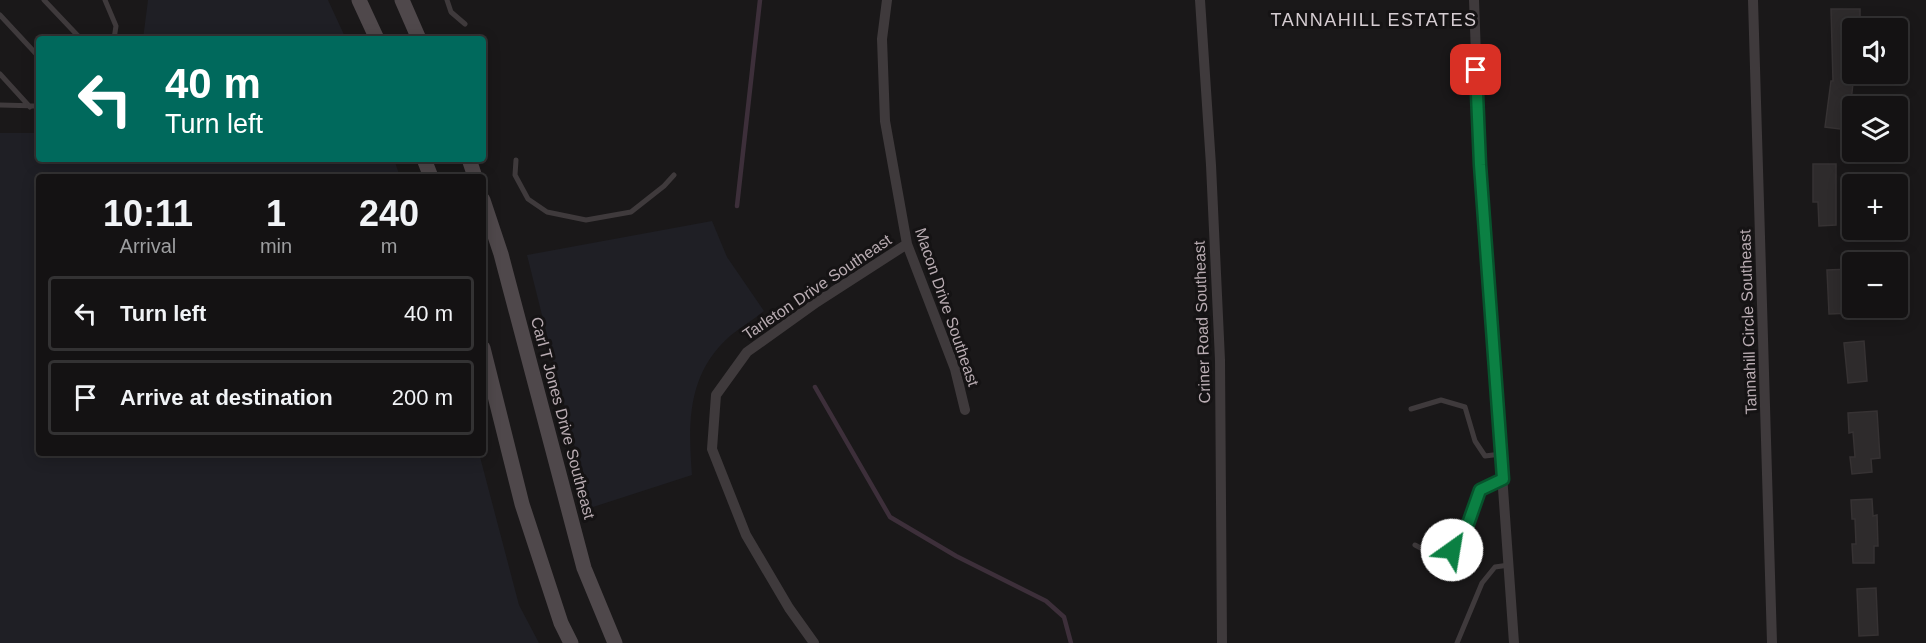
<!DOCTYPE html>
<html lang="en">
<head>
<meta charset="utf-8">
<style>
	:root { --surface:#141213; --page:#212021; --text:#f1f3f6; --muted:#9d9ea0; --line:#333233 }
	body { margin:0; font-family:Arial,sans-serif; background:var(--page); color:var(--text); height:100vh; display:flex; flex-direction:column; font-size:22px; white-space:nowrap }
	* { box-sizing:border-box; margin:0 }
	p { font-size:20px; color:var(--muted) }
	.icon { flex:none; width:33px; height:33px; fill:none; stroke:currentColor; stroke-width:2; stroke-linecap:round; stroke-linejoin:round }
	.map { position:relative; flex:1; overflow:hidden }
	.panel { position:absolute; left:36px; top:174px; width:450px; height:282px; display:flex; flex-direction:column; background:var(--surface); border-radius:6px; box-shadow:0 3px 15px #0003,0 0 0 2px var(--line) }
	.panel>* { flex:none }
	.banner { position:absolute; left:36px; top:36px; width:450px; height:126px; border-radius:6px; box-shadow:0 3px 15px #0003,0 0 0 2px var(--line); background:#00695c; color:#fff; overflow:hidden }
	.tools { position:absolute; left:1842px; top:18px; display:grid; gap:12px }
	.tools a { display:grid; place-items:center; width:66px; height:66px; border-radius:6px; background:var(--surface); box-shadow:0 3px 15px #0003,0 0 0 2px var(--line); font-size:30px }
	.pin { position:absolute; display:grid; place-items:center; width:51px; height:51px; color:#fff; margin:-26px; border-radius:12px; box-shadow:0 3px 9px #0006 }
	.me { position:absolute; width:66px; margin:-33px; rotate:32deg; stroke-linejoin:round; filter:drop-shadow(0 0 4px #0008) }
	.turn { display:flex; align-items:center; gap:21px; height:126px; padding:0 30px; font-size:27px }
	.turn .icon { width:78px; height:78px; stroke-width:2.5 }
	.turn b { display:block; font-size:42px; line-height:51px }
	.eta { display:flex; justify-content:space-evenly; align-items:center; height:102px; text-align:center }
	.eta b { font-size:36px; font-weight:800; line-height:42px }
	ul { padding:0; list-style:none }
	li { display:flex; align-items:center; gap:18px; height:75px; margin:0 12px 9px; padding:0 18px; border:3px solid var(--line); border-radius:6px }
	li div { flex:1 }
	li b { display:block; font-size:22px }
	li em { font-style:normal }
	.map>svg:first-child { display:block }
</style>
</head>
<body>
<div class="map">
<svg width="1926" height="643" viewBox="0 0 1926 643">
	<rect width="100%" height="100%" fill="#1a1819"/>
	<path fill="#1f1f25" d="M 148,0 L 328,0 L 346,39 L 143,39 Z
		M 0,133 L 39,133 L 39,159 L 394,159 L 400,177 L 39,177 L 39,453 L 479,453 L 519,605 L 539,643 L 0,643 Z
		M 712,221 L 727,257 L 764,311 C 753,320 741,327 730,336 C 687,374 688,423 692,475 L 590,508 L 527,255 Z"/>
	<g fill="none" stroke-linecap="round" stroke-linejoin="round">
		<path stroke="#3d2f3a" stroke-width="4.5" d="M 737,206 L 760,0
			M 815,387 L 890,517 L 956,556 L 1046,601 L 1064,617 L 1071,643"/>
	</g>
	<path fill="#2e2b2c" stroke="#363233" stroke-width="1.5" d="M 1831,9 L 1860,9 L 1860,28 L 1852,28 L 1853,83 L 1848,130 L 1825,127 L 1831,81 L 1833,81 Z
		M 1813,164 L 1836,164 L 1836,225 L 1819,226 L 1818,202 L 1813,202 Z
		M 1852,269 L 1852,313 L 1829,314 L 1827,270 Z
		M 1864,341 L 1867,381 L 1848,383 L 1844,343 Z
		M 1877,411 L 1880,458 L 1871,459 L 1872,472 L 1852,474 L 1850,457 L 1855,457 L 1853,432 L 1849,433 L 1848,413 Z
		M 1872,499 L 1873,516 L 1877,515 L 1878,546 L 1874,546 L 1874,563 L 1853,563 L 1852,544 L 1856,544 L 1855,519 L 1852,519 L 1851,500 Z
		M 1876,588 L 1878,635 L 1859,636 L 1857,589 Z"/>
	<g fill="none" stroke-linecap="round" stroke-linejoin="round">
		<path stroke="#3f3a3c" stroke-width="5" d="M 44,0 L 81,39
			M 105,0 L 116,26 L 114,39
			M 447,0 L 451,12 L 465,24
			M 0,15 L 39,57
			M 0,74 L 30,107
			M 0,105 L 39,106
			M 516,160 L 515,175 L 528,199 L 547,212 L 586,220 L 631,212 L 664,186 L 674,175
			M 1411,409 L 1441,400 L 1465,407 L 1475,441 L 1485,456 L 1501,454
			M 1415,545 L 1432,554 L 1452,550 L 1463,538 L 1480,490 L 1503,479
			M 1457,643 L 1482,583 L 1495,567 L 1509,565"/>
		<path stroke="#3f3a3c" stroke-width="10" d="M 887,0 L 882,39 L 885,121 L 907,244 L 955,369 L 965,410
			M 1200,0 L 1211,165 L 1220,360 L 1222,643
			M 1474,0 L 1480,165 L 1514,643
			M 1753,0 L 1772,643
			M 814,643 L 789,608 L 746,535 L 712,449 L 716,395 L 747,352 L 817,302 L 907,244"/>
		<path stroke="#4f484b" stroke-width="15" d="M 359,0 L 377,39
			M 402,0 L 419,39
			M 424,159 L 431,177
			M 469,159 L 475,177
			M 483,200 L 501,254 L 584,568 L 615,643
			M 483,348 L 522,504 L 561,623 L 571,643"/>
	</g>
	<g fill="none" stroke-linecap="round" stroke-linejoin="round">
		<g stroke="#07532c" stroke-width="15">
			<path id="route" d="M 1452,550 L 1463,538 L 1480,490 L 1503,479 L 1480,165 L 1476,70"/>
		</g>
		<use href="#route" stroke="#0b8043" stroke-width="10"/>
	</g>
	<g text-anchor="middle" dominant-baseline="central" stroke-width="6" stroke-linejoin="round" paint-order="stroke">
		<g font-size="16" fill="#b9acb2" stroke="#151314">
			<text transform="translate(817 287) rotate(-34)">Tarleton Drive Southeast</text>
			<text transform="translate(947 307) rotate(71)">Macon Drive Southeast</text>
			<text transform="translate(1202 322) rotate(-92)">Criner Road Southeast</text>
			<text transform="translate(1748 322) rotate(-92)">Tannahill Circle Southeast</text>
			<text transform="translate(563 418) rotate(75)">Carl T Jones Drive Southeast</text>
		</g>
		<g font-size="18" letter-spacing="1.5" fill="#d5ccd1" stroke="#151314">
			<text x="1374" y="20">TANNAHILL ESTATES</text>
		</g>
	</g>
</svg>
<div class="tools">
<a><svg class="icon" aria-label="sound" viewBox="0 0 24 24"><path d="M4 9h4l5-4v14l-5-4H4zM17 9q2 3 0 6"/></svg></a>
<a><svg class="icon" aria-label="layers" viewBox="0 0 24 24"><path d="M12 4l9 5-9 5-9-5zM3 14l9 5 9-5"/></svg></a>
<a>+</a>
<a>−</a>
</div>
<div class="pin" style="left:1476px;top:70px;background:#d93025"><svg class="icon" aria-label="arrive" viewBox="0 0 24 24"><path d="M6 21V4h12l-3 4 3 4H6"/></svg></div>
<svg class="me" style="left:1452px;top:550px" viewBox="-20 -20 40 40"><circle r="19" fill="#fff"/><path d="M0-13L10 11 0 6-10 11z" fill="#0b8043"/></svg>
<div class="banner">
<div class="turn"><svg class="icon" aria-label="left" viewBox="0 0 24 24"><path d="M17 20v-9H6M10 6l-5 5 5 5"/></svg><div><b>40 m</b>Turn left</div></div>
</div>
<section class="panel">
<div class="eta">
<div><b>10:11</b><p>Arrival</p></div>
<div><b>1</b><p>min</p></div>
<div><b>240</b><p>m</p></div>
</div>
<ul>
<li><svg class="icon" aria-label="left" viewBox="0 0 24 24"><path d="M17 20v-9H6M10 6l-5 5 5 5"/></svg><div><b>Turn left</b></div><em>40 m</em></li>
<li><svg class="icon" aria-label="arrive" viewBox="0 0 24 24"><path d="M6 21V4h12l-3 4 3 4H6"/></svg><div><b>Arrive at destination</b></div><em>200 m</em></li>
</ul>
</section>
</div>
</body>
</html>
